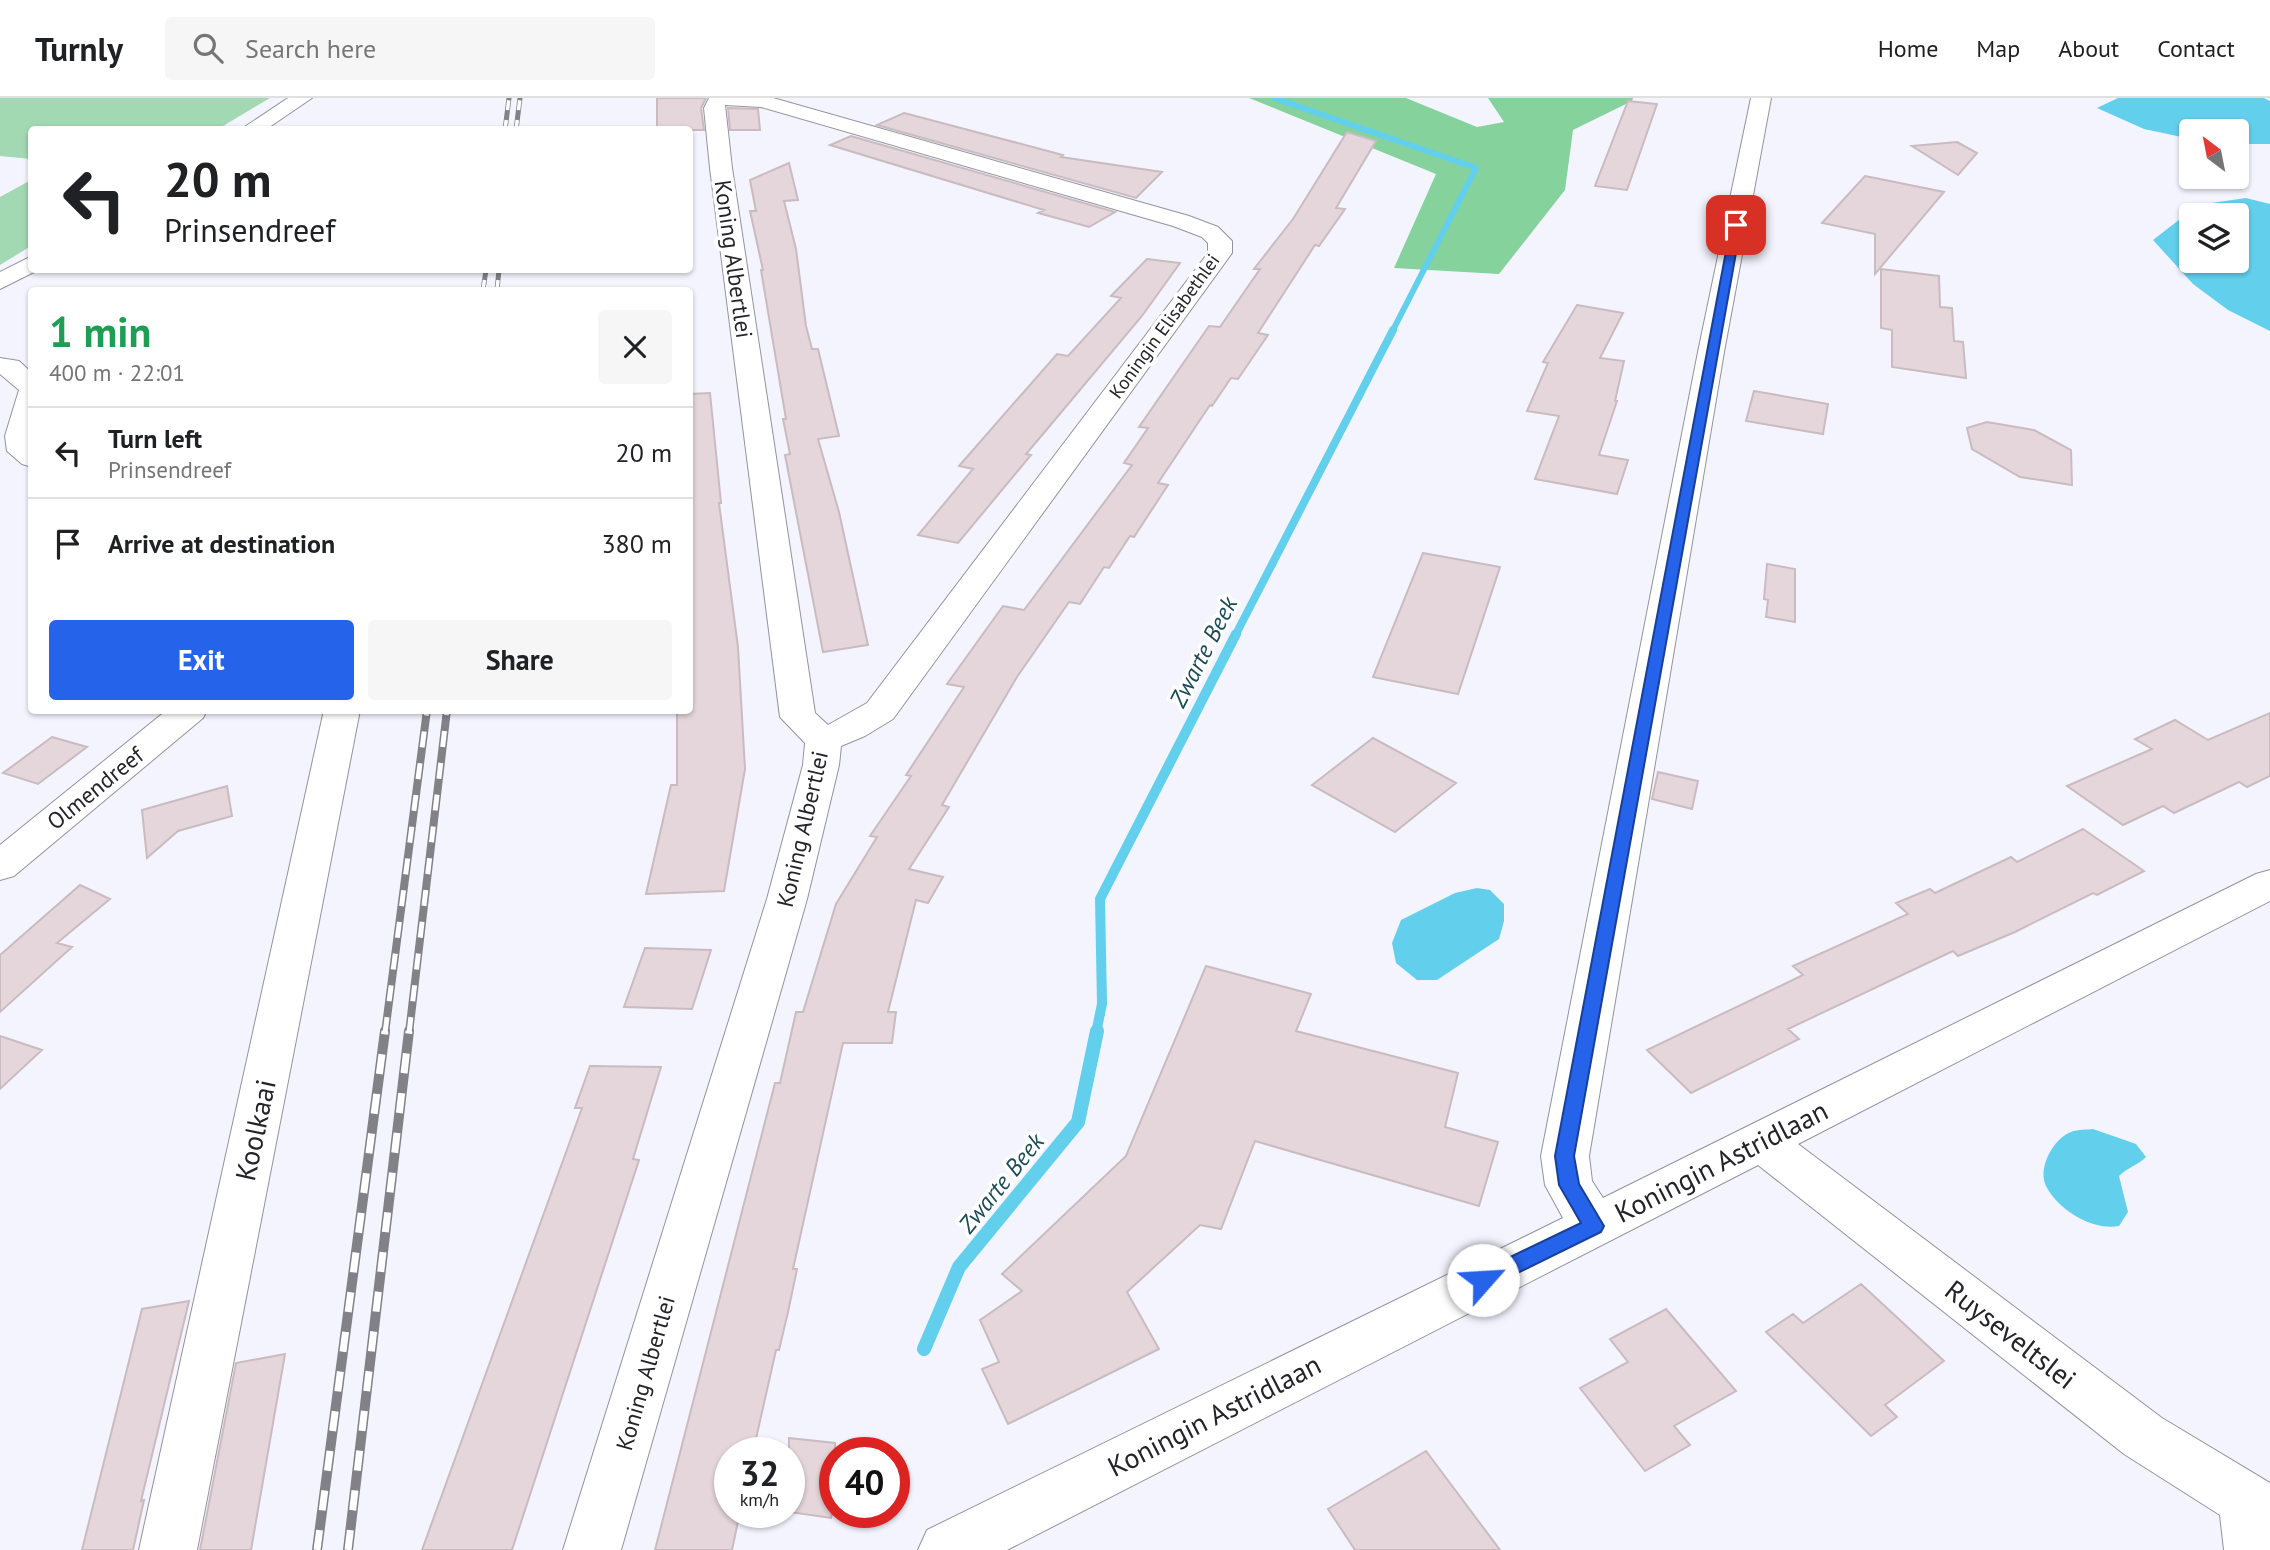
<!DOCTYPE html>
<html lang="en">
<head>
<meta charset="utf-8">
<style>
	:root { --surface:#fff; --page:#f6f6f6; --text:#202124; --muted:#757577; --line:#e0e0e0; --accent:#2563eb }
	body { margin:0; font-family:"PT Sans",sans-serif; background:var(--page); color:var(--text); height:100vh; display:flex; flex-direction:column; font-size:26px; white-space:nowrap }
	* { box-sizing:border-box; margin:0 }
	p { font-size:23px; color:var(--muted) }
	.icon { flex:none; width:38px; height:38px; fill:none; stroke:currentColor; stroke-width:2; stroke-linecap:round; stroke-linejoin:round }
	.map { position:relative; flex:1; overflow:hidden }
	.panel { position:absolute; left:28px; top:189px; width:665px; height:427px; display:flex; flex-direction:column; background:var(--surface); border-radius:7px; box-shadow:0 2px 5px #0004 }
	.panel>* { flex:none }
	.top-card { position:absolute; left:28px; top:28px; width:665px; height:147px; border-radius:7px; box-shadow:0 2px 5px #0004; background:#fff; color:var(--text); overflow:hidden }
	.needle { width:46px; rotate:328deg }
	.controls { position:absolute; left:2179px; top:21px; display:grid; gap:14px }
	.controls a { display:grid; place-items:center; width:70px; height:70px; border-radius:7px; background:var(--surface); box-shadow:0 2px 5px #0004; font-size:35px }
	.speed { position:absolute; left:714px; top:1339px; display:flex; gap:14px; font-size:35px; font-weight:700; text-align:center }
	.speed>* { display:grid; place-content:center; width:91px; height:91px; border-radius:50%; background:var(--surface); box-shadow:0 2px 5px #0004; line-height:1 }
	.speed small { font-size:18px; font-weight:400 }
	.speed .limit { border:10px solid #d22; background:#fff; color:#111 }
	.pin { position:absolute; display:grid; place-items:center; width:60px; height:60px; color:#fff; margin:-30px; border-radius:14px; box-shadow:0 4px 10px #0006 }
	.me { position:absolute; width:77px; margin:-38px; rotate:64deg; stroke-linejoin:round; filter:drop-shadow(0 0 5px #0008) }
	.turn { display:flex; align-items:center; gap:24px; height:147px; padding:0 21px; font-size:32px }
	.turn .icon { width:91px; height:91px; stroke-width:2.5 }
	.turn b { display:block; font-size:49px; line-height:60px }
	.round { display:grid; place-items:center; flex:none; width:74px; height:74px; border-radius:7px; background:var(--page) }
	.overview { display:flex; align-items:center; justify-content:space-between; height:119px; padding:0 21px }
	h1 { font-size:42px; font-weight:700; line-height:52px; color:#1e9e55 }
	.button { display:flex; gap:14px; margin-top:auto; padding:14px 21px }
	.button a { flex:1; height:80px; border-radius:7px; background:var(--accent); color:#fff; font-size:28px; font-weight:700; line-height:80px; text-align:center }
	.button a+a { background:var(--page); color:var(--text) }
	ul { padding:0; list-style:none }
	li { display:flex; align-items:center; gap:21px; height:91px; padding:0 21px; border-top:2px solid var(--line) }
	li div { flex:1 }
	li b { display:block; font-size:26px }
	li em { font-style:normal }
	header { display:flex; align-items:center; gap:42px; box-sizing:border-box; height:98px; padding:0 35px; background:var(--surface); border-bottom:2px solid var(--line) }
	header strong { font-size:33px }
	nav { display:flex; gap:38px; margin-inline-start:auto; font-size:24px }
	.search { width:490px; height:63px; background:var(--page); display:flex; align-items:center; gap:18px; box-sizing:border-box; padding:0 24px; border-radius:7px; color:var(--muted); font-size:26px }
	.map>svg:first-child { display:block }
</style>
</head>
<body>
<header>
<strong>Turnly</strong>
<div class="search"><svg class="icon" aria-label="search" viewBox="0 0 24 24"><circle cx="10" cy="10" r="6"/><path d="M15 15l6 6"/></svg>Search here</div>
<nav><a>Home</a><a>Map</a><a>About</a><a>Contact</a></nav>
</header>
<div class="map">
<svg width="2270" height="1452" viewBox="0 0 2270 1452">
	<rect width="100%" height="100%" fill="#f4f4fe"/>
	<path fill="#a2d9b2" d="M 0,0 L 270,0 L 218,31 L 32,32 L 31,61 L 0,58 Z
		M 31,82 L 31,148 L 0,167 L 0,99 Z"/>
	<path fill="#85d29d" d="M 1249,0 L 1406,0 L 1477,29 L 1504,24 L 1488,0 L 1633,0 L 1632,3 L 1573,32 L 1565,92 L 1499,176 L 1394,170 L 1436,76 Z"/>
	<path fill="#62d0ed" fill-rule="evenodd" d="M 2118,0 L 2264,0 L 2270,3 L 2270,46 L 2237,46 L 2236,33 L 2191,33 L 2191,41 L 2144,31 L 2097,10 Z
		M 2246,100 L 2270,106 L 2270,233 L 2228,212 L 2193,186 L 2153,142 L 2198,107 ZM 2191,117 L 2236,117 L 2236,163 L 2191,163 Z
		M 1477,790 L 1490,792 L 1504,806 L 1504,823 L 1499,841 L 1437,882 L 1417,882 L 1396,865 L 1392,845 L 1401,822 L 1455,795 Z
		M 2093,1031 L 2136,1046 L 2146,1059 C 2137,1068 2128,1069 2119,1078 L 2128,1114 L 2119,1128 C 2093,1133 2058,1112 2046,1088 C 2037,1070 2054,1040 2071,1034 C 2078,1031 2087,1032 2093,1031 Z"/>
	<g fill="none" stroke-linecap="round" stroke-linejoin="round">
		<path stroke="#62d0ed" stroke-width="6" d="M 1274,0 L 1476,70 L 1392,234"/>
		<path stroke="#62d0ed" stroke-width="8" d="M 1235,538 L 1393,232"/>
		<path stroke="#62d0ed" stroke-width="10" d="M 1096,935 L 1102,906 L 1100,801 L 1236,536"/>
		<path stroke="#62d0ed" stroke-width="14" d="M 924,1251 L 959,1169 L 1078,1024 L 1097,933"/>
	</g>
	<path fill="#e4d6db" stroke="#c9bbc0" stroke-width="2" d="M 657,0 L 706,0 L 701,10 L 704,32 L 657,32 Z
		M 1628,3 L 1657,6 L 1627,92 L 1595,88 Z
		M 728,10 L 758,11 L 760,32 L 730,32 Z
		M 904,15 L 1063,57 L 1061,59 L 1162,74 L 1136,100 L 877,27 Z
		M 1347,34 L 1376,43 L 1336,110 L 1345,111 L 1319,148 L 1315,147 L 1258,235 L 1268,237 L 1238,281 L 1231,280 L 1212,308 L 1210,307 L 1158,385 L 1168,387 L 1134,439 L 1130,438 L 1109,470 L 1104,469 L 1080,506 L 1069,504 L 1017,579 L 942,707 L 949,709 L 909,771 L 943,779 L 928,805 L 916,802 L 888,914 L 896,914 L 892,945 L 843,945 L 793,1171 L 797,1171 L 788,1214 L 779,1252 L 776,1252 L 753,1354 L 730,1354 L 730,1414 L 740,1414 L 732,1452 L 655,1452 L 775,985 L 780,985 L 796,914 L 803,914 L 836,806 L 877,739 L 870,738 L 911,678 L 906,677 L 964,589 L 947,586 L 1003,508 L 1024,512 L 1132,367 L 1124,365 L 1148,330 L 1139,329 L 1209,228 L 1220,229 L 1260,171 L 1254,171 L 1293,121 Z
		M 851,38 L 1115,114 L 1089,129 L 1038,115 L 1044,112 L 830,47 Z
		M 1957,44 L 1977,55 L 1958,77 L 1912,48 Z
		M 789,65 L 798,102 L 784,103 L 796,151 L 806,228 L 812,251 L 818,251 L 839,338 L 818,341 L 839,414 L 868,547 L 823,554 L 785,357 L 790,356 L 783,321 L 786,321 L 761,172 L 763,172 L 750,113 L 756,113 L 750,82 Z
		M 1865,78 L 1944,94 L 1875,176 L 1875,136 L 1822,125 Z
		M 1147,161 L 1180,165 L 1142,218 L 1043,336 L 1026,356 L 1031,357 L 958,445 L 918,437 L 973,371 L 959,368 L 1057,256 L 1068,258 L 1121,200 L 1111,198 Z
		M 1881,171 L 1939,178 L 1940,209 L 1952,210 L 1954,243 L 1963,244 L 1966,280 L 1892,269 L 1892,232 L 1881,230 Z
		M 1577,207 L 1623,215 L 1600,260 L 1624,263 L 1615,303 L 1617,303 L 1599,357 L 1628,362 L 1617,396 L 1535,381 L 1559,318 L 1527,313 L 1548,265 L 1543,264 Z
		M 1754,293 L 1828,306 L 1823,336 L 1746,323 Z
		M 710,295 L 721,405 L 719,405 L 738,549 L 745,671 L 724,793 L 646,796 L 671,687 L 677,687 L 677,612 L 690,612 L 690,296 Z
		M 1987,324 L 2034,332 L 2071,352 L 2072,387 L 2020,379 L 1972,351 L 1967,330 Z
		M 1423,455 L 1500,469 L 1458,596 L 1373,579 Z
		M 1767,466 L 1795,471 L 1795,524 L 1766,519 L 1768,502 L 1764,501 Z
		M 2270,615 L 2270,678 L 2247,689 L 2239,684 L 2174,715 L 2163,708 L 2123,727 L 2067,688 L 2152,651 L 2135,641 L 2175,622 L 2208,642 Z
		M 52,639 L 87,649 L 38,686 L 3,675 Z
		M 1373,640 L 1456,685 L 1395,734 L 1312,687 Z
		M 1658,674 L 1698,683 L 1692,711 L 1652,701 Z
		M 227,688 L 232,718 L 178,733 L 147,760 L 142,712 Z
		M 2083,731 L 2144,773 L 2097,797 L 2093,795 L 2015,834 L 1958,858 L 1953,853 L 1788,931 L 1799,941 L 1691,995 L 1647,952 L 1803,877 L 1793,868 L 1908,816 L 1896,805 L 1930,791 L 1935,795 L 2011,759 L 2017,764 Z
		M 80,787 L 110,801 L 57,845 L 72,849 L 0,914 L 0,857 Z
		M 645,850 L 711,852 L 692,911 L 624,909 Z
		M 1206,868 L 1311,896 L 1296,933 L 1458,975 L 1445,1029 L 1498,1044 L 1479,1108 L 1255,1043 L 1221,1131 L 1200,1127 L 1127,1194 L 1159,1251 L 1008,1326 L 982,1271 L 999,1264 L 980,1222 L 1022,1193 L 1002,1176 L 1126,1058 Z
		M 0,938 L 42,952 L 0,991 Z
		M 590,968 L 661,969 L 633,1061 L 639,1062 L 512,1452 L 422,1452 L 582,1010 L 575,1010 Z
		M 1861,1186 L 1944,1263 L 1885,1307 L 1897,1319 L 1871,1338 L 1766,1234 L 1793,1216 L 1803,1225 Z
		M 189,1203 L 141,1403 L 144,1402 L 133,1452 L 82,1452 L 142,1211 Z
		M 1666,1211 L 1736,1293 L 1674,1328 L 1690,1347 L 1645,1373 L 1580,1290 L 1628,1264 L 1610,1241 Z
		M 285,1256 L 251,1452 L 200,1452 L 236,1265 Z
		M 789,1340 L 835,1345 L 835,1404 L 831,1420 L 789,1414 Z
		M 1426,1353 L 1500,1452 L 1355,1452 L 1328,1411 Z"/>
	<g fill="none" stroke-linecap="round" stroke-linejoin="round">
		<g stroke="#92939e" stroke-width="2">
			<path id="minor" d="M 288,0 L 312,0 L 265,32 L 240,32 Z
				M 709,0 L 773,0 L 1189,118 L 1218,129 L 1232,143 L 1232,155 L 893,621 L 865,638 L 841,648 L 839,667 L 807,801 L 621,1452 L 563,1452 L 767,801 L 803,667 L 805,645 L 780,619 L 710,70 L 704,10 ZM 725,7 L 761,9 L 1173,128 L 1202,139 L 1208,145 L 1208,155 L 867,605 L 828,627 L 815,615 L 732,70 Z
				M 1751,0 L 1771,0 L 1724,254 L 1589,1058 L 1592,1083 L 1603,1100 L 2256,776 L 2270,772 L 2270,803 L 1798,1046 L 2162,1320 L 2270,1385 L 2270,1452 L 2224,1452 L 2220,1417 L 2124,1356 L 1758,1067 L 1007,1452 L 918,1452 L 927,1432 L 1563,1120 L 1545,1087 L 1541,1058 L 1698,254 Z
				M 32,158 L 32,172 L 38,172 L 0,191 L 0,174 Z
				M 0,260 L 19,263 L 32,275 L 32,369 L 22,366 L 7,353 L 5,338 L 19,292 L 0,276 Z
				M 167,612 L 207,612 L 203,620 L 14,778 L 0,782 L 0,747 Z
				M 324,612 L 360,612 L 197,1452 L 139,1452 Z"/>
		</g>
		<use href="#minor" fill="#fff" fill-rule="evenodd"/>
		<g stroke="#818187" stroke-width="5">
			<path id="rail-far2" d="M 505,32 L 509,0
				M 516,32 L 520,0
				M 483,192 L 486,172
				M 497,192 L 499,172"/>
		</g>
		<g stroke="#818187" stroke-width="8">
			<path id="rail-far1" d="M 385,935 L 427,612
				M 409,935 L 447,612"/>
		</g>
		<g stroke="#818187" stroke-width="10">
			<path id="rail" d="M 317,1452 L 385,933
				M 348,1452 L 409,933"/>
		</g>
		<use href="#rail-far2" stroke="#fff" stroke-width="3.5" stroke-dasharray="10" stroke-linecap="butt"/>
		<use href="#rail-far1" stroke="#fff" stroke-width="5" stroke-dasharray="16" stroke-linecap="butt"/>
		<use href="#rail" stroke="#fff" stroke-width="7" stroke-dasharray="20" stroke-linecap="butt"/>
	</g>
	<path fill="#2563eb" stroke="#184099" stroke-width="2" d="M 1736,124 L 1741,127 L 1574,1058 L 1579,1086 L 1604,1128 L 1601,1134 L 1483,1192 L 1475,1189 L 1472,1182 L 1475,1176 L 1581,1125 L 1559,1087 L 1555,1058 L 1731,127 Z"/>
	<g text-anchor="middle" dominant-baseline="central" stroke-width="7" stroke-linejoin="round" paint-order="stroke">
		<g font-size="19" fill="#242428" stroke="#fff">
			<text transform="translate(1164 228) rotate(-54)">Koningin Elisabethlei</text>
		</g>
		<g font-size="23" fill="#242428" stroke="#fff">
			<text transform="translate(734 161) rotate(82)">Koning Albertlei</text>
			<text transform="translate(95 690) rotate(-39)">Olmendreef</text>
			<text transform="translate(802 731) rotate(-77)">Koning Albertlei</text>
			<text transform="translate(645 1275) rotate(-74)">Koning Albertlei</text>
		</g>
		<g font-size="24" font-style="italic" fill="#1a4a56" stroke="#fff">
			<text transform="translate(1203 554) rotate(-63)">Zwarte Beek</text>
			<text transform="translate(1001 1085) rotate(-51)">Zwarte Beek</text>
		</g>
		<g font-size="28" fill="#242428" stroke="#fff">
			<text transform="translate(255 1032) rotate(-78)">Koolkaai</text>
			<text transform="translate(1721 1063) rotate(-27)">Koningin Astridlaan</text>
			<text transform="translate(2011 1236) rotate(38)">Ruyseveltslei</text>
			<text transform="translate(1214 1317) rotate(-27)">Koningin Astridlaan</text>
		</g>
	</g>
</svg>
<div class="controls">
<a><svg class="needle" viewBox="-14 -14 28 28"><path d="M0-13l5 13h-10z" fill="#e53935"/><path d="M0 13l5-13h-10z" fill="#757577"/></svg></a>
<a><svg class="icon" aria-label="layers" viewBox="0 0 24 24"><path d="M12 4l9 5-9 5-9-5zM3 14l9 5 9-5"/></svg></a>
</div>
<div class="speed"><div>32<small>km/h</small></div><div class="limit">40</div></div>
<div class="pin" style="left:1736px;top:127px;background:#d93025"><svg class="icon" aria-label="arrive" viewBox="0 0 24 24"><path d="M6 21V4h12l-3 4 3 4H6"/></svg></div>
<svg class="me" style="left:1483px;top:1182px" viewBox="-20 -20 40 40"><circle r="19" fill="#fff"/><path d="M0-13L10 11 0 6-10 11z" fill="#2563eb"/></svg>
<div class="top-card">
<div class="turn"><svg class="icon" aria-label="left" viewBox="0 0 24 24"><path d="M17 20v-9H6M10 6l-5 5 5 5"/></svg><div><b>20 m</b>Prinsendreef</div></div>
</div>
<section class="panel">
<div class="overview"><div><h1>1 min</h1><p>400 m · 22:01</p></div><a class="round"><svg class="icon" aria-label="close" viewBox="0 0 24 24"><path d="M6 6l12 12M18 6L6 18"/></svg></a></div>
<ul>
<li><svg class="icon" aria-label="left" viewBox="0 0 24 24"><path d="M17 20v-9H6M10 6l-5 5 5 5"/></svg><div><b>Turn left</b><p>Prinsendreef</p></div><em>20 m</em></li>
<li><svg class="icon" aria-label="arrive" viewBox="0 0 24 24"><path d="M6 21V4h12l-3 4 3 4H6"/></svg><div><b>Arrive at destination</b></div><em>380 m</em></li>
</ul>
<div class="button"><a>Exit</a><a>Share</a></div>
</section>
</div>
</body>
</html>
